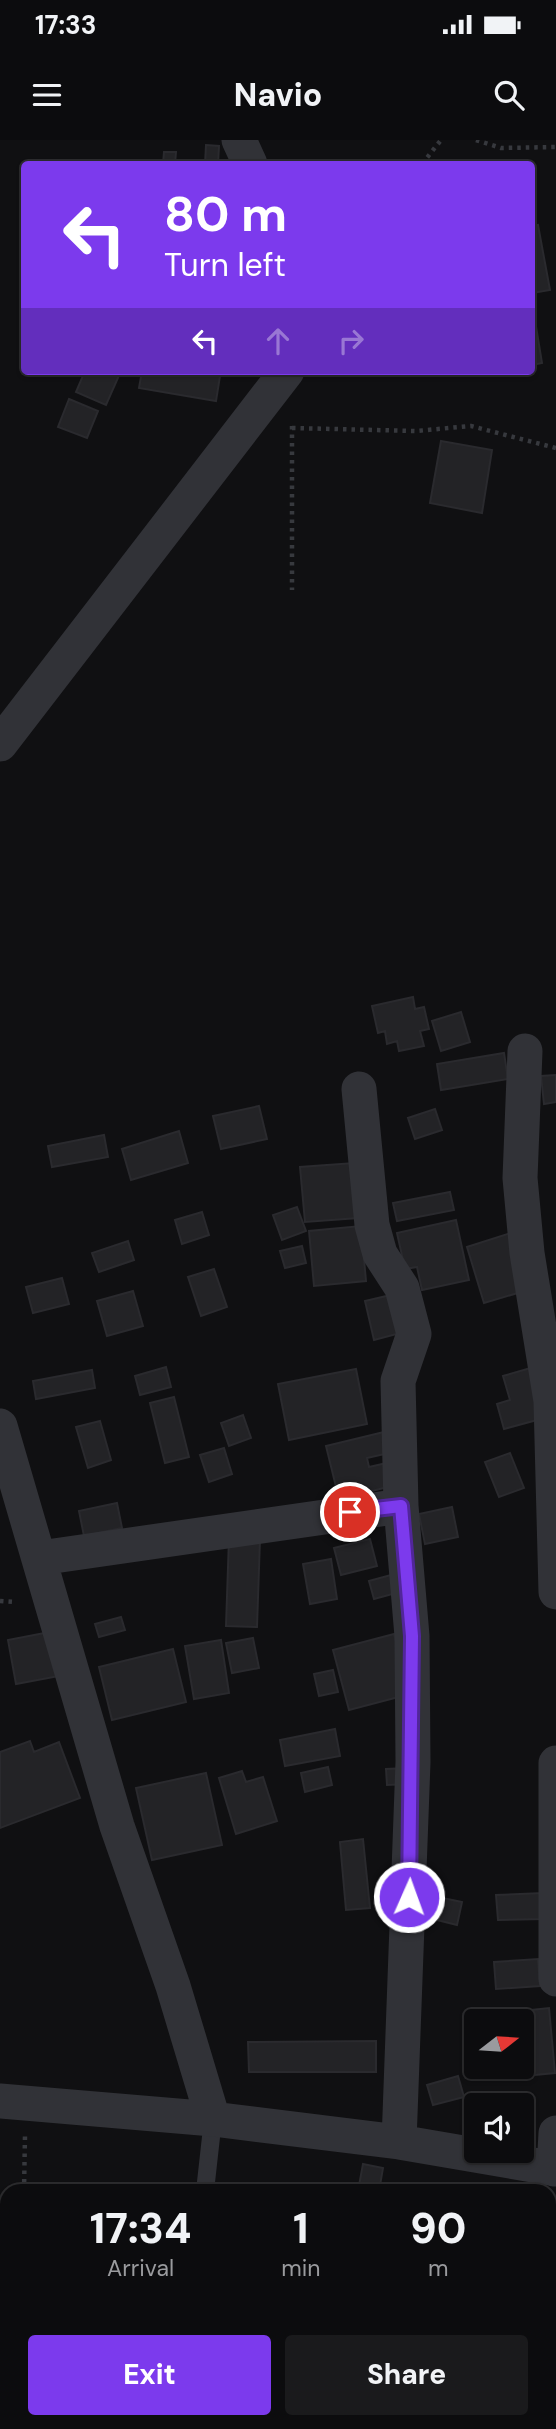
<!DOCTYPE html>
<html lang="en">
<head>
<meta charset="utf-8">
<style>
	:root { --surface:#0c0c0e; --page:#1a1a1c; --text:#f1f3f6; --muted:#9a9b9e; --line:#2c2c2e; --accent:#7c3aed }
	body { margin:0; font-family:"DM Sans",sans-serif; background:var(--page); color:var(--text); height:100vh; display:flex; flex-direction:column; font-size:26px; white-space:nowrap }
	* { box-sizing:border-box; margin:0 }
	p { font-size:23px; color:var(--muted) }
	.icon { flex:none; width:38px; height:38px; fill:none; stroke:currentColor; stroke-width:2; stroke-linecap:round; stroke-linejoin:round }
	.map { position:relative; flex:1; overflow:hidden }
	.side { position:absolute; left:0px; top:2044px; width:556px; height:245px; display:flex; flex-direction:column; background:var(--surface); border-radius:21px 21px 0 0; box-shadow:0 2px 5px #0004,0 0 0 2px var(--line) }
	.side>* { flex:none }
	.hud { position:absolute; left:21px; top:21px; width:514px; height:214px; border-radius:7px; box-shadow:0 2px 5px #0004,0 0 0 2px var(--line); background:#7c3aed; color:#fff; overflow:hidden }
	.needle { width:46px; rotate:73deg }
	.buttons { position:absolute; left:464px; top:1869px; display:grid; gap:14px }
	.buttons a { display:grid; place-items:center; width:70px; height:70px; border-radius:7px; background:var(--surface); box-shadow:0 2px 5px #0004,0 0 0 2px var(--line); font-size:35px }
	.pin { position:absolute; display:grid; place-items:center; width:60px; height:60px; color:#fff; margin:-30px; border:4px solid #fff; border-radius:50%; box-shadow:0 2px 7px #0007 }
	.me { position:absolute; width:77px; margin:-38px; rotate:2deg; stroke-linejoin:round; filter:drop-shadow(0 0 5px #0008) }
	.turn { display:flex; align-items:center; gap:24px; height:147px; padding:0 28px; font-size:32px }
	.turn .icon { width:91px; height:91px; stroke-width:2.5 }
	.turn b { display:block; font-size:49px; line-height:60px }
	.lanes { display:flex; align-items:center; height:66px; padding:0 28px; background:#0003; justify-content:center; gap:35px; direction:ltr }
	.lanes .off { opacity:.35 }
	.eta { display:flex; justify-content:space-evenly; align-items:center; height:119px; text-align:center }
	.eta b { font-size:42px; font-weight:800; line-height:49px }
	.primary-button { display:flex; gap:14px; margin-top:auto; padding:14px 28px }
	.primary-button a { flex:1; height:80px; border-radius:7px; background:var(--accent); color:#fff; font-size:28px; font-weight:800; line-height:80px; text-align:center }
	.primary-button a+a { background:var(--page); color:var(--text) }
	.status { display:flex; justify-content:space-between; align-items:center; height:49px; padding:0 35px; background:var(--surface); direction:ltr }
	.status svg { height:19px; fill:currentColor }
	header { display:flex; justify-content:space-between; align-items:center; height:91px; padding:0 28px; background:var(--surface); font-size:32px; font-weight:800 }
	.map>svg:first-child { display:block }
</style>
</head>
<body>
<div class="status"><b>17:33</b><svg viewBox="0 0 49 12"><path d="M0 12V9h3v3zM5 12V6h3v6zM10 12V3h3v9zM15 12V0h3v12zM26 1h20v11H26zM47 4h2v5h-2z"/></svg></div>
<header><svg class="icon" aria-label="menu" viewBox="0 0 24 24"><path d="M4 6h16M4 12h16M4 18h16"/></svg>Navio<svg class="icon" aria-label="search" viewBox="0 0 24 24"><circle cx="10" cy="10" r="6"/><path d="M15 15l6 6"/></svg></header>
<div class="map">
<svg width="556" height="2289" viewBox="0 0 556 2289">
	<rect width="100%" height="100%" fill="#101012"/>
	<path fill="#232326" stroke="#2a2a2e" stroke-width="2" d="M 206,5 L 219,6 L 218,24 L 205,24 Z
		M 164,12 L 176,12 L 175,24 L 163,24 Z
		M 538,85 L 550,150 L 532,153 L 532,86 Z
		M 532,162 L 542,223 L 532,225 Z
		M 85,231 L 121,231 L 106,265 L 76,252 Z
		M 142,231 L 193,231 L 220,236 L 216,261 L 139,248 Z
		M 69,259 L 98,271 L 87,298 L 58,287 Z
		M 441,301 L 492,310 L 482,373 L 430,363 Z
		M 413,857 L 415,869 L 424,867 L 429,889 L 420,891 L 424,906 L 399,911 L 397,901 L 387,904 L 385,891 L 378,893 L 372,866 Z
		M 461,872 L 470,902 L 441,911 L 432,881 Z
		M 504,913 L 508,939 L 441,950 L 437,924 Z
		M 556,935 L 556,962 L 544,964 L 541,936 Z
		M 259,966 L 267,999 L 221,1009 L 213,976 Z
		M 435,969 L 442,990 L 415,999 L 408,978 Z
		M 179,991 L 188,1023 L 131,1040 L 122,1009 Z
		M 104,995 L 108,1017 L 52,1027 L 48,1006 Z
		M 354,1023 L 358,1078 L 305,1082 L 300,1027 Z
		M 450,1052 L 454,1070 L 397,1081 L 393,1063 Z
		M 297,1067 L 306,1091 L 282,1100 L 273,1075 Z
		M 202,1072 L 209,1095 L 182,1104 L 175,1080 Z
		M 456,1080 L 469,1140 L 422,1150 L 417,1127 L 405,1129 L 397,1093 Z
		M 361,1086 L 366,1141 L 314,1146 L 309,1091 Z
		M 511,1093 L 528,1150 L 484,1163 L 467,1107 Z
		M 128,1101 L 134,1120 L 99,1132 L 92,1113 Z
		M 302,1106 L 306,1123 L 285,1128 L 280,1111 Z
		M 214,1129 L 227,1167 L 201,1176 L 188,1137 Z
		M 62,1138 L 69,1164 L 33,1173 L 26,1147 Z
		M 133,1151 L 143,1186 L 107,1196 L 97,1161 Z
		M 395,1154 L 404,1192 L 374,1200 L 365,1161 Z
		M 166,1227 L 171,1247 L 140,1255 L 135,1236 Z
		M 534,1227 L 548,1277 L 504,1289 L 497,1264 L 510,1260 L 503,1236 Z
		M 356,1229 L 367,1284 L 289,1300 L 278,1244 Z
		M 92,1230 L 95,1248 L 36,1259 L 33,1241 Z
		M 174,1257 L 189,1317 L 165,1323 L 150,1263 Z
		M 243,1275 L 251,1298 L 229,1306 L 221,1283 Z
		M 100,1281 L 111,1320 L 88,1328 L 76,1287 Z
		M 384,1292 L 389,1313 L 367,1318 L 369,1327 L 391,1322 L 396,1345 L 339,1359 L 326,1306 Z
		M 224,1308 L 232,1334 L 209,1342 L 200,1315 Z
		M 510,1313 L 524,1348 L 499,1357 L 485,1322 Z
		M 117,1363 L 122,1388 L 84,1396 L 79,1371 Z
		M 452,1367 L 458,1397 L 425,1404 L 419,1374 Z
		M 229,1398 L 260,1399 L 257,1487 L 226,1486 Z
		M 370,1399 L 377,1426 L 341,1435 L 334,1408 Z
		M 331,1419 L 337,1459 L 310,1464 L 303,1424 Z
		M 391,1435 L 396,1453 L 374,1459 L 369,1441 Z
		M 121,1477 L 125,1490 L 99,1497 L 95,1484 Z
		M 50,1492 L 59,1536 L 16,1544 L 8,1500 Z
		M 394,1494 L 410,1554 L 349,1570 L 333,1510 Z
		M 253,1498 L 259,1528 L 232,1533 L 226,1503 Z
		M 221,1500 L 229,1553 L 194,1559 L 185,1506 Z
		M 173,1509 L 186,1562 L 112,1580 L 99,1527 Z
		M 333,1530 L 338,1552 L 319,1556 L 314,1534 Z
		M 335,1589 L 340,1616 L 285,1626 L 280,1600 Z
		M 30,1601 L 34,1612 L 59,1602 L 80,1658 L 0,1688 L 0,1612 Z
		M 328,1627 L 332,1645 L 305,1652 L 301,1633 Z
		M 407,1628 L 407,1644 L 387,1645 L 386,1629 Z
		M 242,1631 L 246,1642 L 263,1637 L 277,1681 L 236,1694 L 219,1638 Z
		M 206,1633 L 222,1705 L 152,1720 L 136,1648 Z
		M 363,1699 L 370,1768 L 346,1770 L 340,1702 Z
		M 543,1753 L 544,1779 L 498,1780 L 496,1755 Z
		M 438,1757 L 462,1762 L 457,1785 L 433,1779 Z
		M 538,1819 L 540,1846 L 496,1849 L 494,1822 Z
		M 549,1868 L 555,1933 L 491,1939 L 490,1927 L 522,1927 L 522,1895 L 524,1895 L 522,1871 Z
		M 376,1901 L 376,1932 L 249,1932 L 248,1902 Z
		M 458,1936 L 464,1957 L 433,1965 L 427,1945 Z
		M 363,2024 L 383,2028 L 379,2051 L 358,2051 Z
		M 550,2155 L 556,2156 L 556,2188 L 550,2187 Z
		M 550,2278 L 551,2279 L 549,2289 L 506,2289 L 507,2282 L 550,2282 Z"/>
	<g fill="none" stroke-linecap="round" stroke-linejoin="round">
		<path stroke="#37393e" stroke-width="4.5" stroke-dasharray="3.5 5" stroke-linecap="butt" d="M 476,0 L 501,8 L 556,7
			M 422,24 L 441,0
			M 292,286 L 292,450
			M 292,288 L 416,291 L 471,286 L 556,308
			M 0,1461 L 15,1462
			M 24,2051 L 25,1995
			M 4,2289 L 9,2282"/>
		<path stroke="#313237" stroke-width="18" d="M 205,2051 L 213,1979
			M 182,2282 L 182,2289"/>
		<path stroke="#313237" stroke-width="35" d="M 239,0 L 250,24
			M 0,604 L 287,231
			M 525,911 L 520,1038 L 527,1113 L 551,1261 L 556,1452
			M 359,949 L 372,1085 L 380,1114 L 402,1148 L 414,1194 L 398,1241 L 401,1366 L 412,1496 L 413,1622 L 399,2002
			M 0,1286 L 117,1686 L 173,1846 L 213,1979
			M 40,1418 L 401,1366
			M 556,1623 L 556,1839
			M 0,1961 L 213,1979 L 399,2002 L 556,2029
			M 554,2029 L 556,1993"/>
	</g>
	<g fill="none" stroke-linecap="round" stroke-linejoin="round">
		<g stroke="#51269a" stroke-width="18">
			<path id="route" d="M 350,1372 L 401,1366 L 412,1496 L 409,1757"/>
		</g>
		<use href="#route" stroke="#7c3aed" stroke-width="12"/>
	</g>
</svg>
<div class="buttons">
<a><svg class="needle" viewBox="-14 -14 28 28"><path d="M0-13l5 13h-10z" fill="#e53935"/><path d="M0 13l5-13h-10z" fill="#9a9b9e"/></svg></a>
<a><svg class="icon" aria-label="sound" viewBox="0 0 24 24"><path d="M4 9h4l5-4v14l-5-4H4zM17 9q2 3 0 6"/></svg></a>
</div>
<div class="pin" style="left:350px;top:1372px;background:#d93025"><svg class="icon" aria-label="arrive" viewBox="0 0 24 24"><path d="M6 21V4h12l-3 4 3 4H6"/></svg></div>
<svg class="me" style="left:409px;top:1757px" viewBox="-20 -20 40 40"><circle r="17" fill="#7c3aed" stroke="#fff" stroke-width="3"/><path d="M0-11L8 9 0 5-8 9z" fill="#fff"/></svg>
<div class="hud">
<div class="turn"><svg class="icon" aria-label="left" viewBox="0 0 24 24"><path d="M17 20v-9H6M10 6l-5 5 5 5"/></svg><div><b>80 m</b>Turn left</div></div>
<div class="lanes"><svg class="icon" aria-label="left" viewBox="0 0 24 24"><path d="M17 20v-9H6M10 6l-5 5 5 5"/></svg><svg class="icon off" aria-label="ahead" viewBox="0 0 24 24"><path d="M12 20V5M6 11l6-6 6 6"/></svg><svg class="icon off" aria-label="right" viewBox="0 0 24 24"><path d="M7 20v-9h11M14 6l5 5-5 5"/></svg></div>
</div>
<section class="side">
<div class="eta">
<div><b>17:34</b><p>Arrival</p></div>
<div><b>1</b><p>min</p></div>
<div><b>90</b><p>m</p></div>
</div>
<div class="primary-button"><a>Exit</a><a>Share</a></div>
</section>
</div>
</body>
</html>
